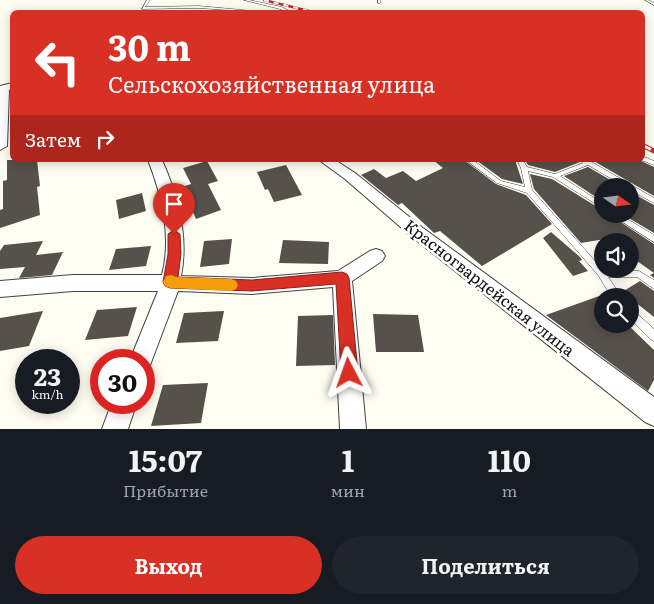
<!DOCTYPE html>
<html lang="ru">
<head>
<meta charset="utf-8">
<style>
	:root { --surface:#171b24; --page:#20242c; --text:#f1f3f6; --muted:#9ea1a6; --accent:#d93025 }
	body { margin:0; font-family:Literata,serif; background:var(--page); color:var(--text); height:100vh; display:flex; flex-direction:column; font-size:19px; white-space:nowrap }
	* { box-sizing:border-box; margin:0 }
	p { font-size:16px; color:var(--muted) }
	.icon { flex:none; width:28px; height:28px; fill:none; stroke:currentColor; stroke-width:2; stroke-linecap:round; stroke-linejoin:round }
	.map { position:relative; height:429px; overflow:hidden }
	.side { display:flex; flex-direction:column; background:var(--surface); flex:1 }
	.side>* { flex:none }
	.banner { position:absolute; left:10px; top:10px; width:635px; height:152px; border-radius:8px; box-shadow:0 2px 12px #0003; background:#d93025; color:#fff; overflow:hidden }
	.needle { width:32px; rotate:104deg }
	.buttons { position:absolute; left:594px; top:178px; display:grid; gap:10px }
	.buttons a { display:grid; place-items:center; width:45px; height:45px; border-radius:50%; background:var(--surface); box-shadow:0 2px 12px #0003; font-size:25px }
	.speed { position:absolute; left:15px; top:349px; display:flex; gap:10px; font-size:25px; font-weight:700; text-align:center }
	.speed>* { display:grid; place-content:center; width:65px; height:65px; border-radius:50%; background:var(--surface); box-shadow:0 2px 12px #0003; line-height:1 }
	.speed small { font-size:12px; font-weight:400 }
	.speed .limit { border:8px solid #d22; background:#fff; color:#111 }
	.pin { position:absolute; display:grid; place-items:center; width:42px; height:42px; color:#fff; margin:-51px -21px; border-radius:50% 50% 50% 0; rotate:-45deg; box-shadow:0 0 5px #0007 }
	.pin .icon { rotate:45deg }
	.me { position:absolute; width:55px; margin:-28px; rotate:356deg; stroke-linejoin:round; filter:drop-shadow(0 0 4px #0008) }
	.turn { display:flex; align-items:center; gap:18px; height:105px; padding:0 15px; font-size:22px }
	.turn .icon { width:65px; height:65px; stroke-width:2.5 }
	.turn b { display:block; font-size:35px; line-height:42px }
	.then { display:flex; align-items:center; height:48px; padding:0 15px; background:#0003; gap:10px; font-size:19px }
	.eta { display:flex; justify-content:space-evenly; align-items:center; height:85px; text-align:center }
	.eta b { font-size:30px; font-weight:700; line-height:35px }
	.button { display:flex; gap:10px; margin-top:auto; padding:10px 15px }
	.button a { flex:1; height:58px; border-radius:30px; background:var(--accent); color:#fff; font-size:20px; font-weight:700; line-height:58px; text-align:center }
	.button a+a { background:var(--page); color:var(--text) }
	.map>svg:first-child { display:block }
</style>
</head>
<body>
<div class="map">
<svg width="654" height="429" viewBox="0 0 654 429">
	<rect width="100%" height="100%" fill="#fefdf1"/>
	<path fill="#57514b" d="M 7,160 L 37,160 L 40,186 L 37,187 L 40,215 L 0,228 L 0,210 L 3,209 L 3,181 L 7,180 Z
		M 433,160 L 464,160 L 496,184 L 526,195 L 552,224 L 482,266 L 440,231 L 434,233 L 402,203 L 398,205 L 361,175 L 374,169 L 386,178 L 403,171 L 416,181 L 443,168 Z
		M 476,160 L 515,160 L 523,184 L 502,179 Z
		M 525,160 L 578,160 L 580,162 L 555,172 L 528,165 Z
		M 592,160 L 639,160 L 654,167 L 654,196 Z
		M 207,161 L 218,181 L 208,184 L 221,210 L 196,219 L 182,187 L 191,184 L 183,168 Z
		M 286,165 L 302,195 L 274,202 L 268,189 L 265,190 L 257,172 Z
		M 588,167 L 621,186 L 602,186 L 602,201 L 564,176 Z
		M 530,174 L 552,179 L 602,210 L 602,214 L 608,214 L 654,244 L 654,278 L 650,275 L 654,273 L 630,256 L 630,241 L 609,241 L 605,239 L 581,243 L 534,189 Z
		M 630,192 L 654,205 L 654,233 L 622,214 L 630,214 Z
		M 142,193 L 146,211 L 119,219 L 116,200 Z
		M 551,232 L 580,257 L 582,260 L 579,261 L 588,271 L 573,276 L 543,238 Z
		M 232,239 L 229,264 L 200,267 L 204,241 Z
		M 283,240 L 329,242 L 328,264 L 279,263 Z
		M 43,241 L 36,255 L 63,252 L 52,275 L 19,278 L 25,267 L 0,269 L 0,251 L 4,245 Z
		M 151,246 L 146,266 L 109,270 L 116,249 Z
		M 640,281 L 654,291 L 654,317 L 630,298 L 630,296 L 622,292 Z
		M 602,295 L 602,324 L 627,324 L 654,350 L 654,380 L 648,391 L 546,315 Z
		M 137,307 L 128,336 L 85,340 L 97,310 Z
		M 43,311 L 29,346 L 0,351 L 0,318 Z
		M 224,311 L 218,341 L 176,343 L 184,313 Z
		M 373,314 L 418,315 L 424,352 L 376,352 Z
		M 333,315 L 335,365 L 296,366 L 298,316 Z
		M 208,383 L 201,423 L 151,426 L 163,385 Z"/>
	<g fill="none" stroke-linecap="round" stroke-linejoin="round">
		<g stroke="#424242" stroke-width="1">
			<path id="service" d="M 147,0 L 150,0 L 145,7 L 199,6 L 263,12 L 255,12 L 199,8 L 142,9 Z
				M 244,0 L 249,0 L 282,7 L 291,12 L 288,12 L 280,9 Z
				M 378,0 L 380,0 L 380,3 L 378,3 Z
				M 645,0 L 648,0 L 654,3 L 654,5 Z
				M 642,156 L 654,161 L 654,165 L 641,160 L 642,160 Z
				M 466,160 L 473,160 L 501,181 L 525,187 L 521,168 L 517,160 L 523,160 L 527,167 L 555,174 L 583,163 L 580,160 L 588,160 L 654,198 L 654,203 L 630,190 L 630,186 L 624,186 L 588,165 L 560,176 L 602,203 L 602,208 L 553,177 L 528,171 L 532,190 L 603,270 L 639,271 L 654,280 L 654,289 L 637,277 L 608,277 L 621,296 L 611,296 L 598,275 L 527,193 L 497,183 Z
				M 610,214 L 619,214 L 654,235 L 654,242 Z
				M 630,309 L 633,310 L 654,329 L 654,341 L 650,339 L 630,319 Z"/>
		</g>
		<g stroke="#424242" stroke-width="2">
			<path id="minor" d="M 12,83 L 12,89 L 9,90 L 7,146 L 0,150 L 0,86 Z
				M 148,160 L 162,160 C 178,196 189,236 181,276 L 252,278 L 338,271 L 370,251 L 376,249 L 382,251 L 385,256 L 382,261 L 352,281 L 366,429 L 340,429 L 333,287 L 252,294 L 178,291 L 152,360 L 149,368 L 144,370 L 144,360 L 130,360 L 158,291 L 73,291 L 0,297 L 0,281 L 73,275 L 162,275 C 172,236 162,196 148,160 Z
				M 319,160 L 335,160 L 355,173 L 423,228 L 654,397 L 654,426 L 645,422 L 411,236 L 345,179 Z
				M 112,402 L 137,402 L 128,429 L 102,429 Z"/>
		</g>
		<use href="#service" fill="#fff" fill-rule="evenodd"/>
		<use href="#minor" fill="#fff" fill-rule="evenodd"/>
		<g stroke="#bb2b2b" stroke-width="2.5">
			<path id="rail-far1" d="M 264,0 L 313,12"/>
		</g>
		<g stroke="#bb2b2b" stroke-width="5">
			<path id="rail" d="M 642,145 L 654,151"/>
		</g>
		<use href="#rail-far1" stroke="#fff" stroke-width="2" stroke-dasharray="5" stroke-linecap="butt"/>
		<use href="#rail" stroke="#fff" stroke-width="3" stroke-dasharray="10" stroke-linecap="butt"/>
	</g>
	<path fill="#d93025" stroke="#8d1f18" d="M 174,230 L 180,234 L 181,254 L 178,277 L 252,280 L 342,272 L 347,274 L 349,278 L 358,373 L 355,379 L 349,381 L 344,379 L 341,373 L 336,284 L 252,291 L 170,288 L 165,286 L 163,282 L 168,254 L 168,234 Z"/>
	<path fill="#f59e0b" d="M 171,275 L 176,277 L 231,279 L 236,281 L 238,285 L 236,289 L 231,291 L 170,288 L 165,286 L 163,282 L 166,276 Z"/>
	<g text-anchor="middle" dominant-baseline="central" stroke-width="5" stroke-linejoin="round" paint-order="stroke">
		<g font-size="16" fill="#0f0f0f" stroke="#fff">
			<text transform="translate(490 287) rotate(38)">Красногвардейская улица</text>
		</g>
	</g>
</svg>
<div class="buttons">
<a><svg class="needle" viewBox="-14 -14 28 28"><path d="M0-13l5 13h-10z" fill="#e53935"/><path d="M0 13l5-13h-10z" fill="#9ea1a6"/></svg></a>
<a><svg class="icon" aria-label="sound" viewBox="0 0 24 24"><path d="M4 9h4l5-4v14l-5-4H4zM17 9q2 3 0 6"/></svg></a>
<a><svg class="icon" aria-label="search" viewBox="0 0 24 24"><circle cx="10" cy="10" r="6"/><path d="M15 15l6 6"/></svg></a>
</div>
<div class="speed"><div>23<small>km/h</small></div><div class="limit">30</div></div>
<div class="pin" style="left:174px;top:234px;background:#d93025"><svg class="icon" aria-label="arrive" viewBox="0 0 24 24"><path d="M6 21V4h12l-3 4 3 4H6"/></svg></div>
<svg class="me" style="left:349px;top:373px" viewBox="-20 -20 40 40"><path d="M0-17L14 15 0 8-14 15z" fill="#d93025" stroke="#fff" stroke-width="4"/></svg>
<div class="banner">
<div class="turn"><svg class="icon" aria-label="left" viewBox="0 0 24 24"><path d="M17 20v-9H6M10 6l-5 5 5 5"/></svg><div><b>30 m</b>Сельскохозяйственная улица</div></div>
<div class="then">Затем<svg class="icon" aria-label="right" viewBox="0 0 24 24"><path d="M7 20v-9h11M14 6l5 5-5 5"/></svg></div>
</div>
</div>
<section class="side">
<div class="eta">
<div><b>15:07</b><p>Прибытие</p></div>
<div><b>1</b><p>мин</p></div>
<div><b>110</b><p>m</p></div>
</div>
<div class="button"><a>Выход</a><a>Поделиться</a></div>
</section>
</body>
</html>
